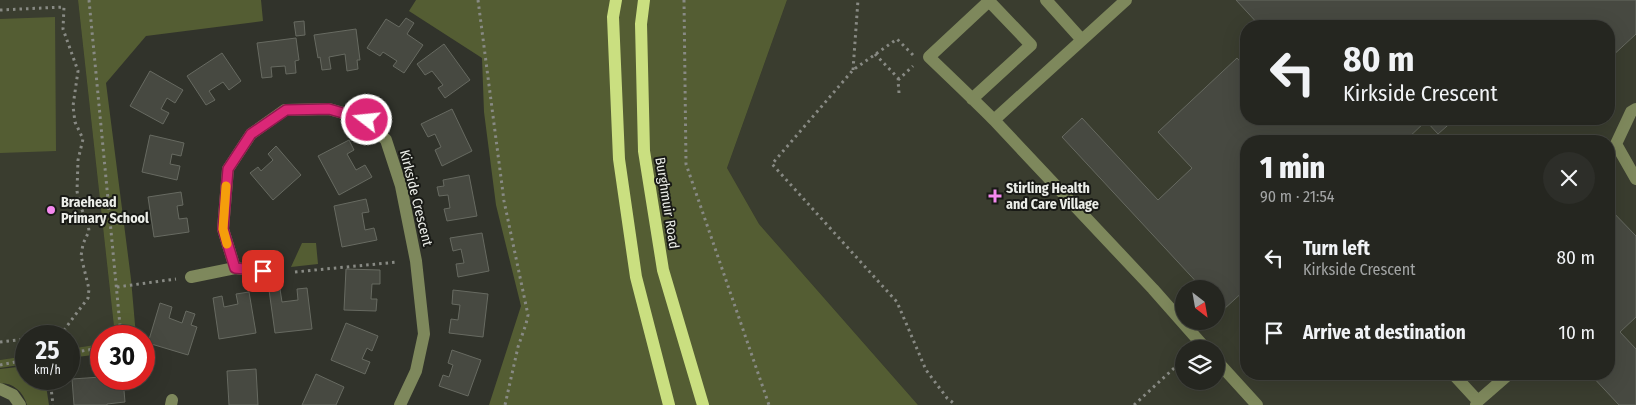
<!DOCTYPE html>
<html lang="en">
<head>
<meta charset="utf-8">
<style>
	:root { --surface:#252620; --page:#2d2e29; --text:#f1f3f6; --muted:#a3a5a5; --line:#42433e }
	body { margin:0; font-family:"Fira Sans Condensed",sans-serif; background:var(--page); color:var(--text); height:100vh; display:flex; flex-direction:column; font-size:19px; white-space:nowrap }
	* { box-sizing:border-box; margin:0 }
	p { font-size:16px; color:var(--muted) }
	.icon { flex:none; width:28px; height:28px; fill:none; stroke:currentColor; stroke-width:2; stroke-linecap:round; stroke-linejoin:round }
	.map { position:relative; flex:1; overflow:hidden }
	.side { position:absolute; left:1240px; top:135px; width:375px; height:245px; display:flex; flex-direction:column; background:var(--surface); border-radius:20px; box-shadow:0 5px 20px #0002,0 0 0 1px var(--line) }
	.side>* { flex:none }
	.top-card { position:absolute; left:1240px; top:20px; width:375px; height:105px; border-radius:20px; box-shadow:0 5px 20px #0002,0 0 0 1px var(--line); background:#252620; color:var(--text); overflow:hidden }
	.needle { width:32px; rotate:149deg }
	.fabs { position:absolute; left:1175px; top:280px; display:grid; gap:10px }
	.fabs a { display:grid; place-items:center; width:50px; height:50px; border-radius:50%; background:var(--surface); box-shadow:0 5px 20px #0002,0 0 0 1px var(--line); font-size:25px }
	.speed { position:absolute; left:15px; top:325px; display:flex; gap:10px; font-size:25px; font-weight:700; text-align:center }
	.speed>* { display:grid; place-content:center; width:65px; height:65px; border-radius:50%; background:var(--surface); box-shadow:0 5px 20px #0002,0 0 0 1px var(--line); line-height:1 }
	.speed small { font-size:12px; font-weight:400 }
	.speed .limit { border:8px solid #d22; background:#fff; color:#111 }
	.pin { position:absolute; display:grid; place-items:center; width:42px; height:42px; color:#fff; margin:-21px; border-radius:10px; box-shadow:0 2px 8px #0006 }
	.me { position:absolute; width:55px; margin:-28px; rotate:286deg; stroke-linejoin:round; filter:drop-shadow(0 0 4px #0008) }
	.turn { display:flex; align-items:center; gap:18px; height:105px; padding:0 20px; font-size:22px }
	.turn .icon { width:65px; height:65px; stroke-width:2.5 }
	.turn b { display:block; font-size:35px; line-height:42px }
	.round { display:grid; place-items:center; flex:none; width:52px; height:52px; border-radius:26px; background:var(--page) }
	.overview { display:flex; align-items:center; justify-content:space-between; height:85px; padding:0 20px }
	h1 { font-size:30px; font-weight:800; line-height:38px }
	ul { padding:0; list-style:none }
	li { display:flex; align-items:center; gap:15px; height:75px; padding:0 20px }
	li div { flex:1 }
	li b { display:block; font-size:19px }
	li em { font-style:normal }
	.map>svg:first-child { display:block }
</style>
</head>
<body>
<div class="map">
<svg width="1636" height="405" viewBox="0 0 1636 405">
	<rect width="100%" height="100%" fill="#31332b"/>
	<path fill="#3a3d2f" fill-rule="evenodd" d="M 0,0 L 78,0 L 115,336 L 101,336 L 101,344 L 69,349 L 69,336 L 26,336 L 26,356 L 0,360 Z
		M 787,0 L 1636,0 L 1636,405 L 918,405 L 759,224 L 727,168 ZM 1246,26 L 1609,26 L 1609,119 L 1246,119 ZM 1246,141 L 1609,141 L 1609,374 L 1246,374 ZM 1184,289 L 1216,289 L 1216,321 L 1184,321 ZM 1184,349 L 1216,349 L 1216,381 L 1184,381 Z"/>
	<path fill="#545d33" d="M 78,0 L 261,0 L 263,21 L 146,36 L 106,83 L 131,279 L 136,336 L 115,336 Z
		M 416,0 L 787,0 L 727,168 L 759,224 L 918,405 L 489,405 L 521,306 L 496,205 L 484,112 L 482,58 L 409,11 Z
		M 55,17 L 56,151 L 0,153 L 0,19 Z
		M 302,243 L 316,243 L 318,264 L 291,267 Z
		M 101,344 L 101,354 L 69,358 L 69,349 Z
		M 26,356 L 26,364 L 0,368 L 0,360 Z
		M 26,366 L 26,379 L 45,379 L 49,405 L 27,405 C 23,392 14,383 0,383 L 0,369 Z"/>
	<path fill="#474941" stroke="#676a61" d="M 1236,0 L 1636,0 L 1636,34 L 1609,59 L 1609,26 L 1260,26 Z
		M 406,18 L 414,23 L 407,34 L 423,45 L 404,73 L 393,66 L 397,61 L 383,52 L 380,56 L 367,48 L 386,19 L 399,27 Z
		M 304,21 L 305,35 L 296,36 L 294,22 Z
		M 356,29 L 360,60 L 357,60 L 358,69 L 347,71 L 345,54 L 329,57 L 331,69 L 322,70 L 320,57 L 318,58 L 314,35 Z
		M 296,38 L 299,60 L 295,61 L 296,73 L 286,74 L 285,66 L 271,67 L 272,77 L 262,78 L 257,43 Z
		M 444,44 L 470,80 L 445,98 L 438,88 L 443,85 L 432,71 L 425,75 L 417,64 Z
		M 222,53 L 241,81 L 229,90 L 223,82 L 209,91 L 215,100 L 206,105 L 187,76 Z
		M 1237,58 L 1246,68 L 1246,119 L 1455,119 L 1438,134 L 1426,121 L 1405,141 L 1246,141 L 1246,289 L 1223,310 L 1216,302 L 1216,289 L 1203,289 L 1062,137 L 1082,118 L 1158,200 L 1192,168 L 1158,132 Z
		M 150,71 L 183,90 L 175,103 L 167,98 L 161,109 L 169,113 L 163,124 L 130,106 Z
		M 452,109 L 472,151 L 442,166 L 435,150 L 441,147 L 435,134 L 428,137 L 421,124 Z
		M 1538,134 L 1545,141 L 1530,141 Z
		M 150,135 L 184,143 L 181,156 L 172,154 L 170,164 L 180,166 L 177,180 L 142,172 Z
		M 349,140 L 354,150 L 347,154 L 356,170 L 365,165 L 372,177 L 339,195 L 318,156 Z
		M 276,146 L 301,175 L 273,200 L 250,173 L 258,167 L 261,171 L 273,160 L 268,154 Z
		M 469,175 L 477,216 L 447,221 L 444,209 L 450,208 L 448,195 L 439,196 L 437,187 L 444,186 L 443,180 Z
		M 181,192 L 183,205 L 177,206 L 179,219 L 187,218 L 189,232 L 154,237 L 148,197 Z
		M 366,199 L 369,212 L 362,213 L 365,230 L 374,228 L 377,240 L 342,247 L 334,206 Z
		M 1609,208 L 1636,236 L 1636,317 L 1620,332 L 1636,349 L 1636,405 L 1619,405 L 1590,374 L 1609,374 Z
		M 482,233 L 489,271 L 458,277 L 456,264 L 464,263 L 461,249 L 453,251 L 450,238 Z
		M 346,269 L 380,270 L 380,284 L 372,284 L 371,299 L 377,299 L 376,311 L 344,310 Z
		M 307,288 L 312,329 L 275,333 L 269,290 L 280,289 L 282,302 L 298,300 L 297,289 Z
		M 453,290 L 488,294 L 483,337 L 449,333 L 451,319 L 458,320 L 460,305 L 452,304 Z
		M 249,292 L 256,333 L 219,339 L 213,298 L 222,296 L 224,307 L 238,304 L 236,294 Z
		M 160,303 L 172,307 L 169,318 L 182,323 L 186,311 L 195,314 L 191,325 L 197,327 L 188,355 L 148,343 Z
		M 346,323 L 378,336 L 372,351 L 367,348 L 362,359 L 370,362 L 365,374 L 331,360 Z
		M 452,350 L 481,360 L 468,396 L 439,386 L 443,375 L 449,377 L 453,365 L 448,363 Z
		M 256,369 L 258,405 L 229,405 L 227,371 Z
		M 316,374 L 344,387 L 336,405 L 302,405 Z
		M 101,377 L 101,379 L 123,379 L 125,402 L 107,404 L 107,405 L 74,405 L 72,379 Z"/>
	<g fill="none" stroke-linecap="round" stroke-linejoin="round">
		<path stroke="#888a84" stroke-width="3" stroke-dasharray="2.5 4" stroke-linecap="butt" d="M 89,0 L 121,336
			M 478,0 L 504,201 L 528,315 L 526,324 L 518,347 L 505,405
			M 684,0 L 686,164 L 769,405
			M 0,10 L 64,7 L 63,29 L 78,71 L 73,106 L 75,122 L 83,139 L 78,160 L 77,191 L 79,203 L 88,224 L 89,231 L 83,244 L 81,256 L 89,289 L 88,298 L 61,334 L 44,336
			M 875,54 L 899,79
			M 913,55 L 897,39 L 853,70 L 772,164 L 897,302 L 926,370 L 947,398 L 956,405
			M 853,70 L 858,0
			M 899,93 L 898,80 L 913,66
			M 295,272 L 398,262
			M 117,287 L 176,279
			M 0,342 L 26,339
			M 69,353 L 101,348
			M 0,365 L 26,360
			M 50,379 L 53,405
			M 1134,405 L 1184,359"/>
		<path stroke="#7e885c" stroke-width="12" d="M 1046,0 L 1082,40
			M 972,99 L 1031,45 L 989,1 L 929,57 C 951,78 973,99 994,120 L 1153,289 L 1206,349
			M 1636,109 L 1631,112 L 1616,144 L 1636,179
			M 994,120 L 1126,0
			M 235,268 L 277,273
			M 191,277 L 235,268 L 223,229 L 228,169 L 251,134 L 285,110 L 329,109 L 367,120 L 386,140 L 401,186 L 416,261 L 424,334 L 416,371 L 400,405
			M 1216,360 L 1257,405
			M 1453,374 L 1478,401
			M 0,389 L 13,395 L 20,405
			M 171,405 L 172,400
			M 1476,405 L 1478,401 L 1509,374"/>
		<path stroke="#cadf80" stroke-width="12" d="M 616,0 L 613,17 L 619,159 L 636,277 L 669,405
			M 644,0 L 641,24 L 644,151 L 663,270 L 703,405"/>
	</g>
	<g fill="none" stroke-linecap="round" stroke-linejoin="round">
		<g stroke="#8e194d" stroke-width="12">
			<path id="route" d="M 263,271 L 235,268 L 223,229 L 228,169 L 251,134 L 286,110 L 329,109 L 367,120"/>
		</g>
		<use href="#route" stroke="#db2777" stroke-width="9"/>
		<path stroke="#f59e0b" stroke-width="9" d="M 226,186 L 223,229 L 227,244"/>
	</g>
	<g fill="#f589ef" stroke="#191a16" stroke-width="2">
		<path d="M992.5 188.5h5v5h5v5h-5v5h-5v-5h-5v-5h5z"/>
		<circle cx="51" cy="210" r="5"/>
	</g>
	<g text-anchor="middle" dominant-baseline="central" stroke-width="4" stroke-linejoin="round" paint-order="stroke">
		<g font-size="14" font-weight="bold" fill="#eceee9" stroke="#191a16" text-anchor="start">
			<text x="1006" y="188">Stirling Health<tspan x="1006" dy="16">and Care Village</tspan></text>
			<text x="61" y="202">Braehead<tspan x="61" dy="16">Primary School</tspan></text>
		</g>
		<g font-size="14" fill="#eceee9" stroke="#191a16">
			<text transform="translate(416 198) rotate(76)">Kirkside Crescent</text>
			<text transform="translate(667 203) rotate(81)">Burghmuir Road</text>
		</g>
	</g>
</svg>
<div class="fabs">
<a><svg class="needle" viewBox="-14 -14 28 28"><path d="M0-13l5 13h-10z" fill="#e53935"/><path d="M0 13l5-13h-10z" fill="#a3a5a5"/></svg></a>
<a><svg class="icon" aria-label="layers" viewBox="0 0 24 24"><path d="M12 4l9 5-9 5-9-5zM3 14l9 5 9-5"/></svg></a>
</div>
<div class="speed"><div>25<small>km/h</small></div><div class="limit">30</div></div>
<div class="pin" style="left:263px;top:271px;background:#d93025"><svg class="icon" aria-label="arrive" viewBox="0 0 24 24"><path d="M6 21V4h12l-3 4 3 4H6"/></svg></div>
<svg class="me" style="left:367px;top:120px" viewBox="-20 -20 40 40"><circle r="17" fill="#db2777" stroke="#fff" stroke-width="3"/><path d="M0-11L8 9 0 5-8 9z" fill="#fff"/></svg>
<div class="top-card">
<div class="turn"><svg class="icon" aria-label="left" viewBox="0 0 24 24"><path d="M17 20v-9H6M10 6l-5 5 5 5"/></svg><div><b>80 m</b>Kirkside Crescent</div></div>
</div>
<section class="side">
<div class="overview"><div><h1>1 min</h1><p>90 m · 21:54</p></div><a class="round"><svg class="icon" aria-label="close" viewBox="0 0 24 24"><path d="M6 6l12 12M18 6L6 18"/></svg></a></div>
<ul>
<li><svg class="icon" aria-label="left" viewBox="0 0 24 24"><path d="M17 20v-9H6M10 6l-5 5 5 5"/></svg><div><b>Turn left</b><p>Kirkside Crescent</p></div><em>80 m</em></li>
<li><svg class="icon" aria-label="arrive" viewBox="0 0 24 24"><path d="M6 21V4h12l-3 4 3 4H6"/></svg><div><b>Arrive at destination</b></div><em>10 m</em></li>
</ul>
</section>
</div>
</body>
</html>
